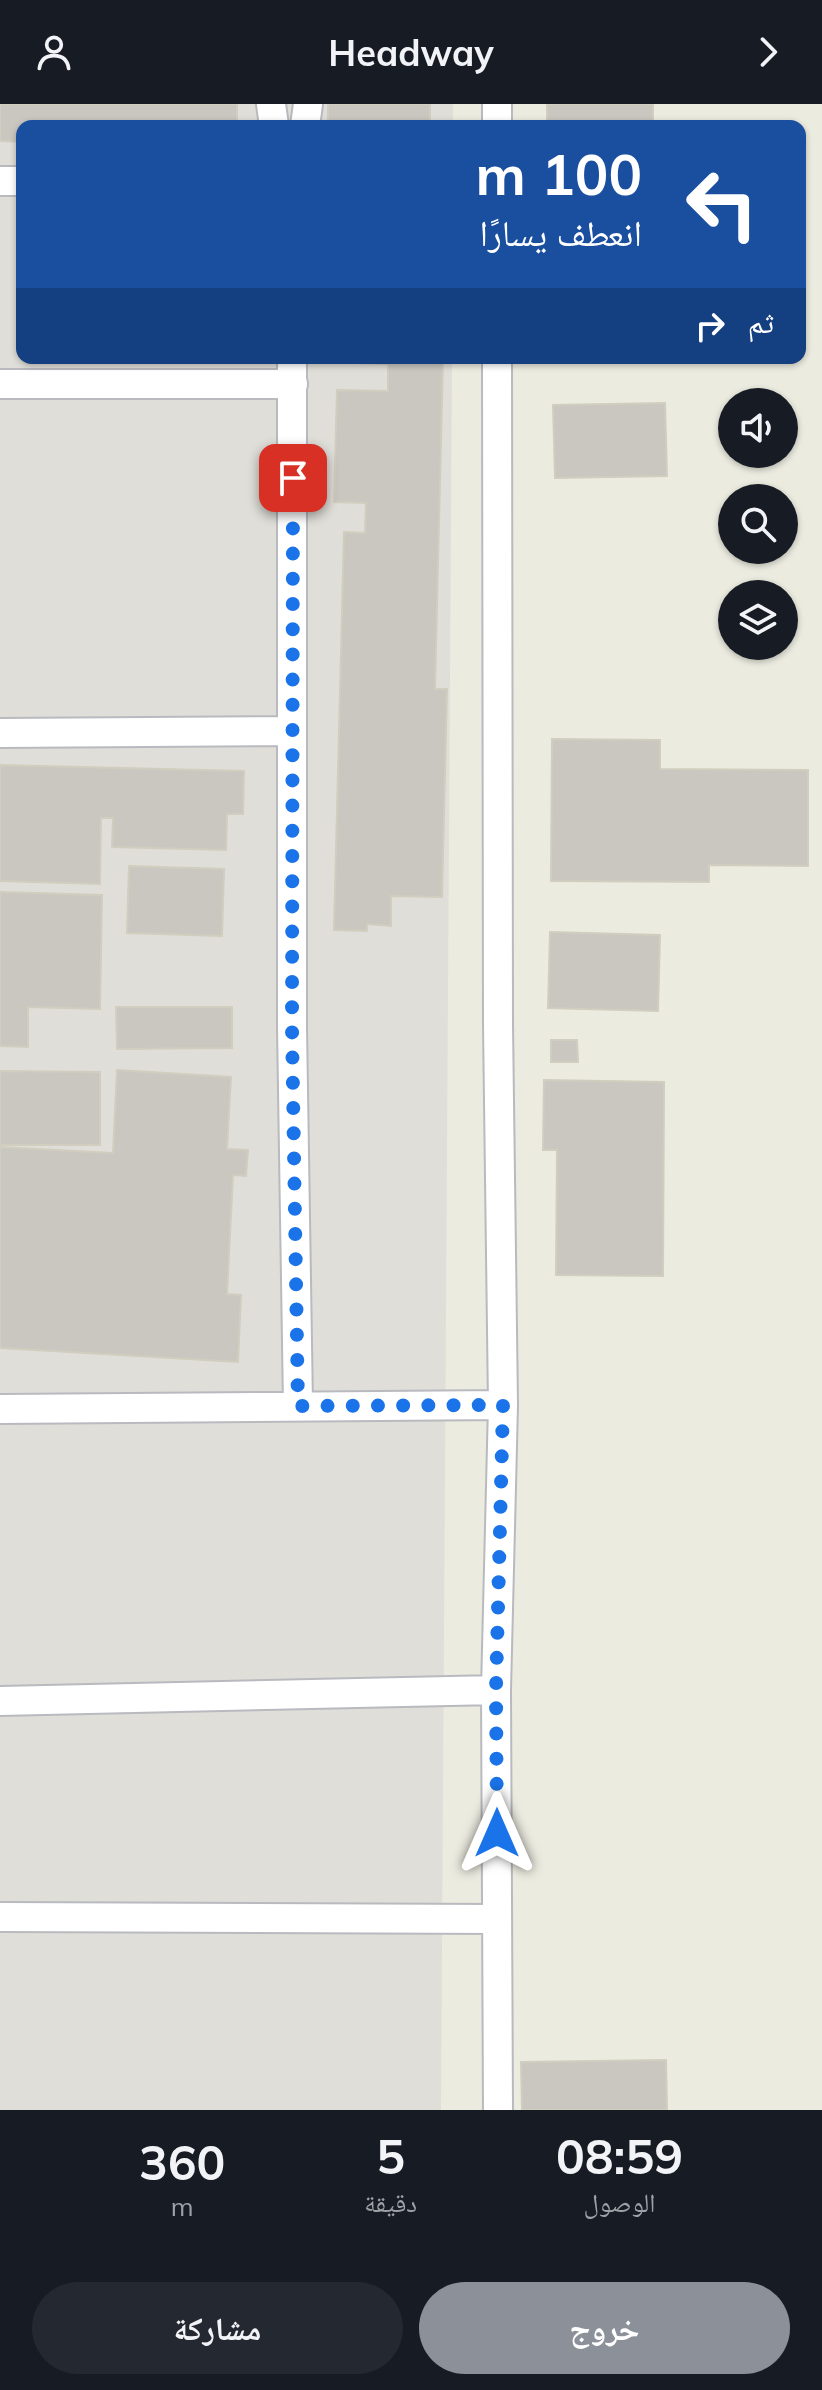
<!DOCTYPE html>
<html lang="ar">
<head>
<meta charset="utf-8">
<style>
	:root { --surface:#171b24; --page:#242831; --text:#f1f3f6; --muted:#9ea1a6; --accent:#8c9099 }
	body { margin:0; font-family:Mulish,"Noto Naskh Arabic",sans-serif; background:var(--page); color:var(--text); direction:rtl; height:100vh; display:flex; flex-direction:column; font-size:30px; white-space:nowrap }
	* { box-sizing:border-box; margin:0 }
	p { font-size:26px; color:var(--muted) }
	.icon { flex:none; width:44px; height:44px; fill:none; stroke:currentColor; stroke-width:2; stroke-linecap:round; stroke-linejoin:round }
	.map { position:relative; height:2006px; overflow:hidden; direction:ltr }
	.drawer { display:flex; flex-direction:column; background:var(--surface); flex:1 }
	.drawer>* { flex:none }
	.banner { position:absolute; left:16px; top:16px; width:790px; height:244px; border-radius:16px; box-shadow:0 2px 6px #0004; direction:rtl; background:#1a4fa0; color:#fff; overflow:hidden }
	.tools { position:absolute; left:718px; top:284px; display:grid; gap:16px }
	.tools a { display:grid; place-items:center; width:80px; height:80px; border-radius:50%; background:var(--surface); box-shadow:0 2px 6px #0004; font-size:40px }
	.pin { position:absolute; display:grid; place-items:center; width:68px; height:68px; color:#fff; margin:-34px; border-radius:16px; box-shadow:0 4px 12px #0006 }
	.me { position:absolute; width:88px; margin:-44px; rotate:0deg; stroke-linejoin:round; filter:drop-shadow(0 0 6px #0008) }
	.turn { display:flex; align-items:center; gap:28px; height:168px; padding:0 32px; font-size:36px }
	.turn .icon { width:104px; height:104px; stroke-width:2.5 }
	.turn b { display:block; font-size:56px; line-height:68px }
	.then { display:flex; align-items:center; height:76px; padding:0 32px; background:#0003; gap:16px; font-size:30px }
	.eta { display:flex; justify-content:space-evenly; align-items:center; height:136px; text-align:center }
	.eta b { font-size:48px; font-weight:700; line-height:56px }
	.primary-button { display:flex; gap:16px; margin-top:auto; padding:16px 32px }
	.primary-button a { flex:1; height:92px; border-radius:48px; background:var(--accent); color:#fff; font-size:32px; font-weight:700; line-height:92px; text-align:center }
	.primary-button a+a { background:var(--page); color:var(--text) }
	header { display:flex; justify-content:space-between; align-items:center; height:104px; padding:0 32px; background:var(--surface); font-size:36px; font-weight:700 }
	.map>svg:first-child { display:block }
</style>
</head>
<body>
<header><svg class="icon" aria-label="forward" viewBox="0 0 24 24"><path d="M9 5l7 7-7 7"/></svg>Headway<svg class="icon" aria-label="person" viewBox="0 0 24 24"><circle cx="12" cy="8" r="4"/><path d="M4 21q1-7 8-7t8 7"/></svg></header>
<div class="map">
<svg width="822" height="2006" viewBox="0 0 822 2006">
	<rect width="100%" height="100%" fill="#ecebe0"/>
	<path fill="#e0ded8" d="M 0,0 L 453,0 L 453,22 L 22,22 L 22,254 L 452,254 L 441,2006 L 0,2006 Z"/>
	<path fill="#c9c7c0" stroke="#d1cdbf" stroke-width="2" d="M 0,0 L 237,0 L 237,22 L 22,22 L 22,38 L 0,37 Z
		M 328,0 L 430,0 L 430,22 L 328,22 Z
		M 547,0 L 653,0 L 653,22 L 547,22 Z
		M 319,254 L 443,254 L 435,585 L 447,585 L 442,793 L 391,792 L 391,822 L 367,820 L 367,827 L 334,826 L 344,428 L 365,429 L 366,399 L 334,398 L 337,286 L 388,287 L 388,260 L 319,258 Z
		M 665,299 L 667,372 L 555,374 L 553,301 Z
		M 552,635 L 660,636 L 660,665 L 808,666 L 808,762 L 709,761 L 709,778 L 551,777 Z
		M 0,661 L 244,667 L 243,710 L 227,710 L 226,746 L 112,743 L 113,714 L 101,714 L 100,780 L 0,777 Z
		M 129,762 L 224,765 L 222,832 L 127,829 Z
		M 0,788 L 102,791 L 100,905 L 28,903 L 28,943 L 0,942 Z
		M 550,828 L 660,831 L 658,907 L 548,904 Z
		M 116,903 L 232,903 L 232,944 L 117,945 Z
		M 551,936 L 577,936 L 578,958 L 551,958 Z
		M 117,966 L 231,973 L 227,1045 L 248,1046 L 246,1072 L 233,1071 L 227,1190 L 241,1191 L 238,1258 L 0,1244 L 0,1043 L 113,1049 Z
		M 0,967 L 100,968 L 100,1041 L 0,1041 Z
		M 544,976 L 664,978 L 663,1172 L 556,1171 L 557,1046 L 543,1046 Z
		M 666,1956 L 667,2006 L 522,2006 L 521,1958 Z"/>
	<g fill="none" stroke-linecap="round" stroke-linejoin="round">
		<g stroke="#b8babf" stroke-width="32">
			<path id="minor" d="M 271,0 L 274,22
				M 497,0 L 497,22
				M 305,22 L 308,0
				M 0,77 L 22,77
				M 292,254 L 292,923 L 298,1302
				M 497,254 L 498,921 L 503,1301 L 496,1586 L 498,2006
				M 0,280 L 293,280
				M 0,629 L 292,627
				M 0,1305 L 503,1301
				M 0,1597 L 496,1586
				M 0,1813 L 497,1815"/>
		</g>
		<use href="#minor" stroke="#fff" stroke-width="28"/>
	</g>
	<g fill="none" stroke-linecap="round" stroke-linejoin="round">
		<path stroke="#1a73e8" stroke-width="14" stroke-dasharray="0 25.2" d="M 293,374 L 292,923 L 298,1302 L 503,1301 L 496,1586 L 497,1729"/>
	</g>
</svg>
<div class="tools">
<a><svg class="icon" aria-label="sound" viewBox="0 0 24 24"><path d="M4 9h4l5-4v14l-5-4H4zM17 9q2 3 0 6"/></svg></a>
<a><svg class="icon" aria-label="search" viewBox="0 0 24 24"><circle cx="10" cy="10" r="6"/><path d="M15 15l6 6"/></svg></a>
<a><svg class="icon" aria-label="layers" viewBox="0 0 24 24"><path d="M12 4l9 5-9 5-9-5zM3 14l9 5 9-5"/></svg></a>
</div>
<div class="pin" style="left:293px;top:374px;background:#d93025"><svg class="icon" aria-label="arrive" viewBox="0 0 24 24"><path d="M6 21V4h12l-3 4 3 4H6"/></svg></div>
<svg class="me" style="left:497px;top:1729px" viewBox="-20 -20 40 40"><path d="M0-17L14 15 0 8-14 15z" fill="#1a73e8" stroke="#fff" stroke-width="4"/></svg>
<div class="banner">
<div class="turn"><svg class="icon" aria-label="left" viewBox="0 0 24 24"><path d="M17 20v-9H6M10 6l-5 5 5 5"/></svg><div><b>100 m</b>انعطف يسارًا</div></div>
<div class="then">ثم<svg class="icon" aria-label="right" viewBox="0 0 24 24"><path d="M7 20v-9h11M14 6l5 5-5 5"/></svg></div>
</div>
</div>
<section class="drawer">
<div class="eta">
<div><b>08:59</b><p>الوصول</p></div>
<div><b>5</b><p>دقيقة</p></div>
<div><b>360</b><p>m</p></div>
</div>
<div class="primary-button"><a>خروج</a><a>مشاركة</a></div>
</section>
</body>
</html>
